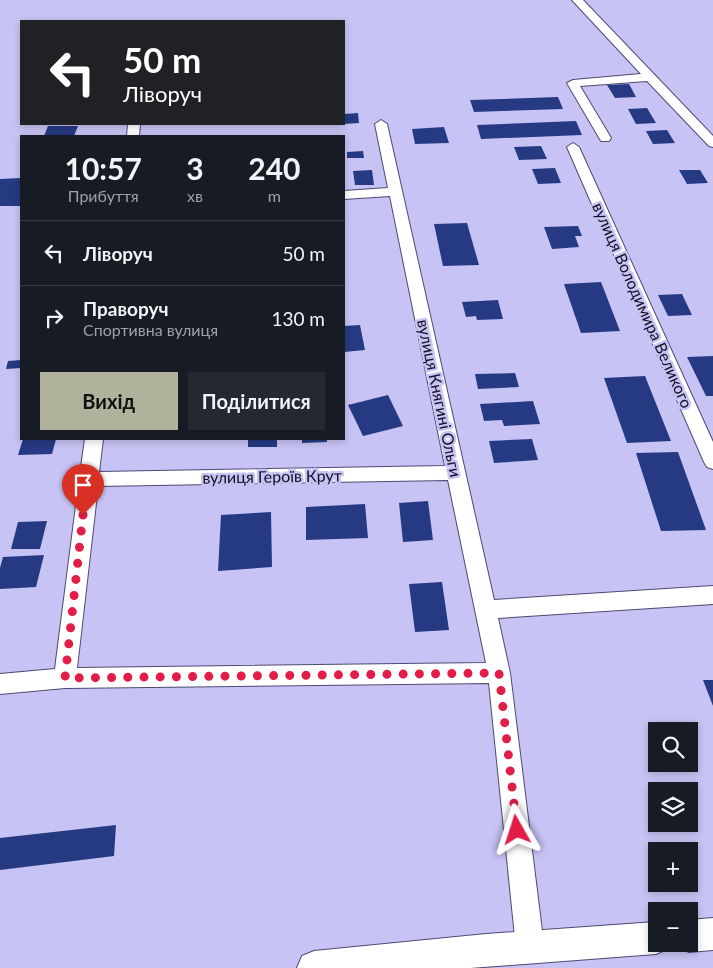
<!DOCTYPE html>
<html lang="uk">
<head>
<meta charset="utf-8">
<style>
	:root { --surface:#171b24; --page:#242831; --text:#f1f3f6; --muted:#9ea1a6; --line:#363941; --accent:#b1b29c }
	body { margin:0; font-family:Lato,sans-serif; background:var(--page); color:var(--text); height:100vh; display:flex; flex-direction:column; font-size:19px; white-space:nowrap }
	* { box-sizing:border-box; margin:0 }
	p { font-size:16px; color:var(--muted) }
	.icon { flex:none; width:28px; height:28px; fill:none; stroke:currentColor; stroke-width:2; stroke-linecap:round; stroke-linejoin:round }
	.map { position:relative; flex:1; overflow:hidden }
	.panel { position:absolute; left:20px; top:135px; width:325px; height:305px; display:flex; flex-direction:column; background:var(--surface); border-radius:0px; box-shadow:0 2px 8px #0003 }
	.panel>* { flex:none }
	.banner { position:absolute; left:20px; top:20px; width:325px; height:105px; border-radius:0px; box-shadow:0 2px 8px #0003; background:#202124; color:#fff; overflow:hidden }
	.buttons { position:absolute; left:648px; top:722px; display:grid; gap:10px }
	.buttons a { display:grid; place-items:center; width:50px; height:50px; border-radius:0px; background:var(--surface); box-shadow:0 2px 8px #0003; font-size:25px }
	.pin { position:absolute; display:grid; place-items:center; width:42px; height:42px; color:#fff; margin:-51px -21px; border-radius:50% 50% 50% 0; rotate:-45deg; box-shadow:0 0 5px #0007 }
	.pin .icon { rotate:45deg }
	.me { position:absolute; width:55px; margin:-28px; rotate:354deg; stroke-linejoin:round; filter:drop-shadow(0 0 4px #0008) }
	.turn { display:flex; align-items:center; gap:18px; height:105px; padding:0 20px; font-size:22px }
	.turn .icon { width:65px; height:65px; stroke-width:2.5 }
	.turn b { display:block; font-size:35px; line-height:42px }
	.eta { display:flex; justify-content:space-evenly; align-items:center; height:85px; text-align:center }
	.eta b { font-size:30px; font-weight:700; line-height:35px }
	.cta { display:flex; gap:10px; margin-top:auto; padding:10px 20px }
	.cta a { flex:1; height:58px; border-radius:0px; background:var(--accent); color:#111; font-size:20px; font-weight:700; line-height:58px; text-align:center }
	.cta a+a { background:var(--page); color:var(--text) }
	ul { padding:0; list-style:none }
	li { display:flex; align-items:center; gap:15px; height:65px; padding:0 20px; border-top:1px solid var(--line) }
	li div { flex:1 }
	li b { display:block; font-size:19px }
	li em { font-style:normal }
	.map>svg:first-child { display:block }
</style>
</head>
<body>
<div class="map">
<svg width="713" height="968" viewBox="0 0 713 968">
	<rect width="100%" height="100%" fill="#c7c3f4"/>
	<path fill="#263a83" d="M 629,84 L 636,97 L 615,98 L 607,85 Z
		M 558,97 L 563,109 L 474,112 L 470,100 Z
		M 647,108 L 656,123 L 636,124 L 628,109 Z
		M 358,113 L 359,123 L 344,124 L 344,114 Z
		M 576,121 L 582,135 L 481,139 L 477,125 Z
		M 48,126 L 78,126 L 74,136 L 44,136 Z
		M 444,127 L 449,143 L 415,144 L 412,129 Z
		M 667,130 L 675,143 L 653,144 L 646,131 Z
		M 541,146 L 547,159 L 519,160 L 514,147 Z
		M 363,151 L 364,158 L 347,158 L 347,152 Z
		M 555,168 L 561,183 L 538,184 L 532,169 Z
		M 372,170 L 374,185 L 355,185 L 353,171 Z
		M 679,170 L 700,170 L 708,183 L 687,184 Z
		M 21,178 L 21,206 L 0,206 L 0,179 Z
		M 467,223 L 479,265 L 443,266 L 434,224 Z
		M 578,226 L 582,236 L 575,236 L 579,247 L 552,249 L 544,227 Z
		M 601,282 L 620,331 L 581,333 L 564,284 Z
		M 682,294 L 692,315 L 668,316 L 658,295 Z
		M 498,300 L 503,319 L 477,320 L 476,316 L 466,317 L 462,302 Z
		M 360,325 L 365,350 L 344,352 L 344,326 Z
		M 713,356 L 713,396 L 706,396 L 687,357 Z
		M 21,360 L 21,368 L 6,369 L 8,361 Z
		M 515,373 L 519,387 L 478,389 L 475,374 Z
		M 645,376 L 671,441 L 627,443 L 604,378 Z
		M 388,395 L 403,426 L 363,436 L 348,405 Z
		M 533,401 L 540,424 L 504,426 L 502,420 L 484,421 L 480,404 Z
		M 23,439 L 56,439 L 52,454 L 18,455 Z
		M 248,439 L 277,439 L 277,447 L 248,447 Z
		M 302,439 L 327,439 L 327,442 L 302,443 Z
		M 532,439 L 538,460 L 494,463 L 489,441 Z
		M 678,452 L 706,530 L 661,531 L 636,453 Z
		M 428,501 L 433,540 L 403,542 L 399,503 Z
		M 365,504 L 368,538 L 306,540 L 306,507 Z
		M 271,512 L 272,567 L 218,571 L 221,515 Z
		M 47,521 L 40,549 L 11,549 L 18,522 Z
		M 44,555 L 36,587 L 0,589 L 0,568 L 3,557 Z
		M 442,582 L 449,630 L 415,632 L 409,584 Z
		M 703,680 L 713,680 L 713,706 Z
		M 116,825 L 114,856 L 0,870 L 0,838 Z"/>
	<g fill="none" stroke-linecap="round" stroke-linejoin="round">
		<g stroke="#4e4973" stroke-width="2">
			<path id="minor" d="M 572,0 L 583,0 L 713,136 L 713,147 L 709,146 L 647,81 L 580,86 L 611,138 L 609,141 L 601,141 L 567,83 L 573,80 L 641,74 Z
				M 381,120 L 387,124 L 494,600 L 713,586 L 713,604 L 498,618 L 510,673 L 544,947 L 540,957 L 530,961 L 520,957 L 516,947 L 489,683 L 65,688 L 0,694 L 0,674 L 55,669 L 79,482 L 78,479 L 80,474 L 85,439 L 103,439 L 99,472 L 445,466 L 390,196 L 344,199 L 344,191 L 388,188 L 375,124 ZM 448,480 L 486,663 L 77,668 L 98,486 Z
				M 128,124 L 140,124 L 139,136 L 127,136 Z
				M 573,143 L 579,147 L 713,442 L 713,469 L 707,467 L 704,462 L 567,147 Z"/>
		</g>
		<g stroke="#4e4973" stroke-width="2">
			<path id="major" d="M 713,918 L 713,950 L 689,952 L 678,947 L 676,944 L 689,944 L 689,920 Z
				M 656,922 L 656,944 L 670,944 L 667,949 L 656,954 L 470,968 L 297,968 L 302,956 L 314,951 L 486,934 Z"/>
		</g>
		<use href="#minor" fill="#fff" fill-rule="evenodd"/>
		<use href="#major" fill="#fff" fill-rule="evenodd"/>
	</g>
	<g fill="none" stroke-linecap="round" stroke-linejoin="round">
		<path stroke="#e11d48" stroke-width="9" stroke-dasharray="0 16.2" d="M 83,515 L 65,678 L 499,673 L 517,830"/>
	</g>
	<g text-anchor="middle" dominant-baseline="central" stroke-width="5" stroke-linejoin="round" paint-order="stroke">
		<g font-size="16" fill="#121021" stroke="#c7c3f4">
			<text transform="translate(643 305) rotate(66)">вулиця Володимира Великого</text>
			<text transform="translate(440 398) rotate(78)">вулиця Княгині Ольги</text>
			<text transform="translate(272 476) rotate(-1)">вулиця Героїв Крут</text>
		</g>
	</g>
</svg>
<div class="buttons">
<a><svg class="icon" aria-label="search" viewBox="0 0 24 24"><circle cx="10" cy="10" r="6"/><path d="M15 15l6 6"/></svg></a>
<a><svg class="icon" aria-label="layers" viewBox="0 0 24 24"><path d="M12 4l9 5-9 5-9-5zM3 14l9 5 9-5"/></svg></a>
<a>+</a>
<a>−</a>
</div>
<div class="pin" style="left:83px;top:515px;background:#d93025"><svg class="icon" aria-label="arrive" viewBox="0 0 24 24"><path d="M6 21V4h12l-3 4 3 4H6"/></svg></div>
<svg class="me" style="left:517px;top:830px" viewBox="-20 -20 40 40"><path d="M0-17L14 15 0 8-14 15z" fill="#e11d48" stroke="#fff" stroke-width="4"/></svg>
<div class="banner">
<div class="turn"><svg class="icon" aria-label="left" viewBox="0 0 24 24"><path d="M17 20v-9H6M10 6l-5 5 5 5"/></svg><div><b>50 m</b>Ліворуч</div></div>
</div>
<section class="panel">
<div class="eta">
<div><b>10:57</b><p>Прибуття</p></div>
<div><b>3</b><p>хв</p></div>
<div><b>240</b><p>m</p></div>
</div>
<ul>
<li><svg class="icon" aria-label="left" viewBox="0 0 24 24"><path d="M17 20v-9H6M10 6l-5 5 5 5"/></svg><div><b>Ліворуч</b></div><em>50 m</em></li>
<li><svg class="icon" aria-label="right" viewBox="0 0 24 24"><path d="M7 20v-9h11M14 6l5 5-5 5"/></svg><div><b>Праворуч</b><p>Спортивна вулиця</p></div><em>130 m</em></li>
</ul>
<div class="cta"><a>Вихід</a><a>Поділитися</a></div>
</section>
</div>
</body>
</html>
